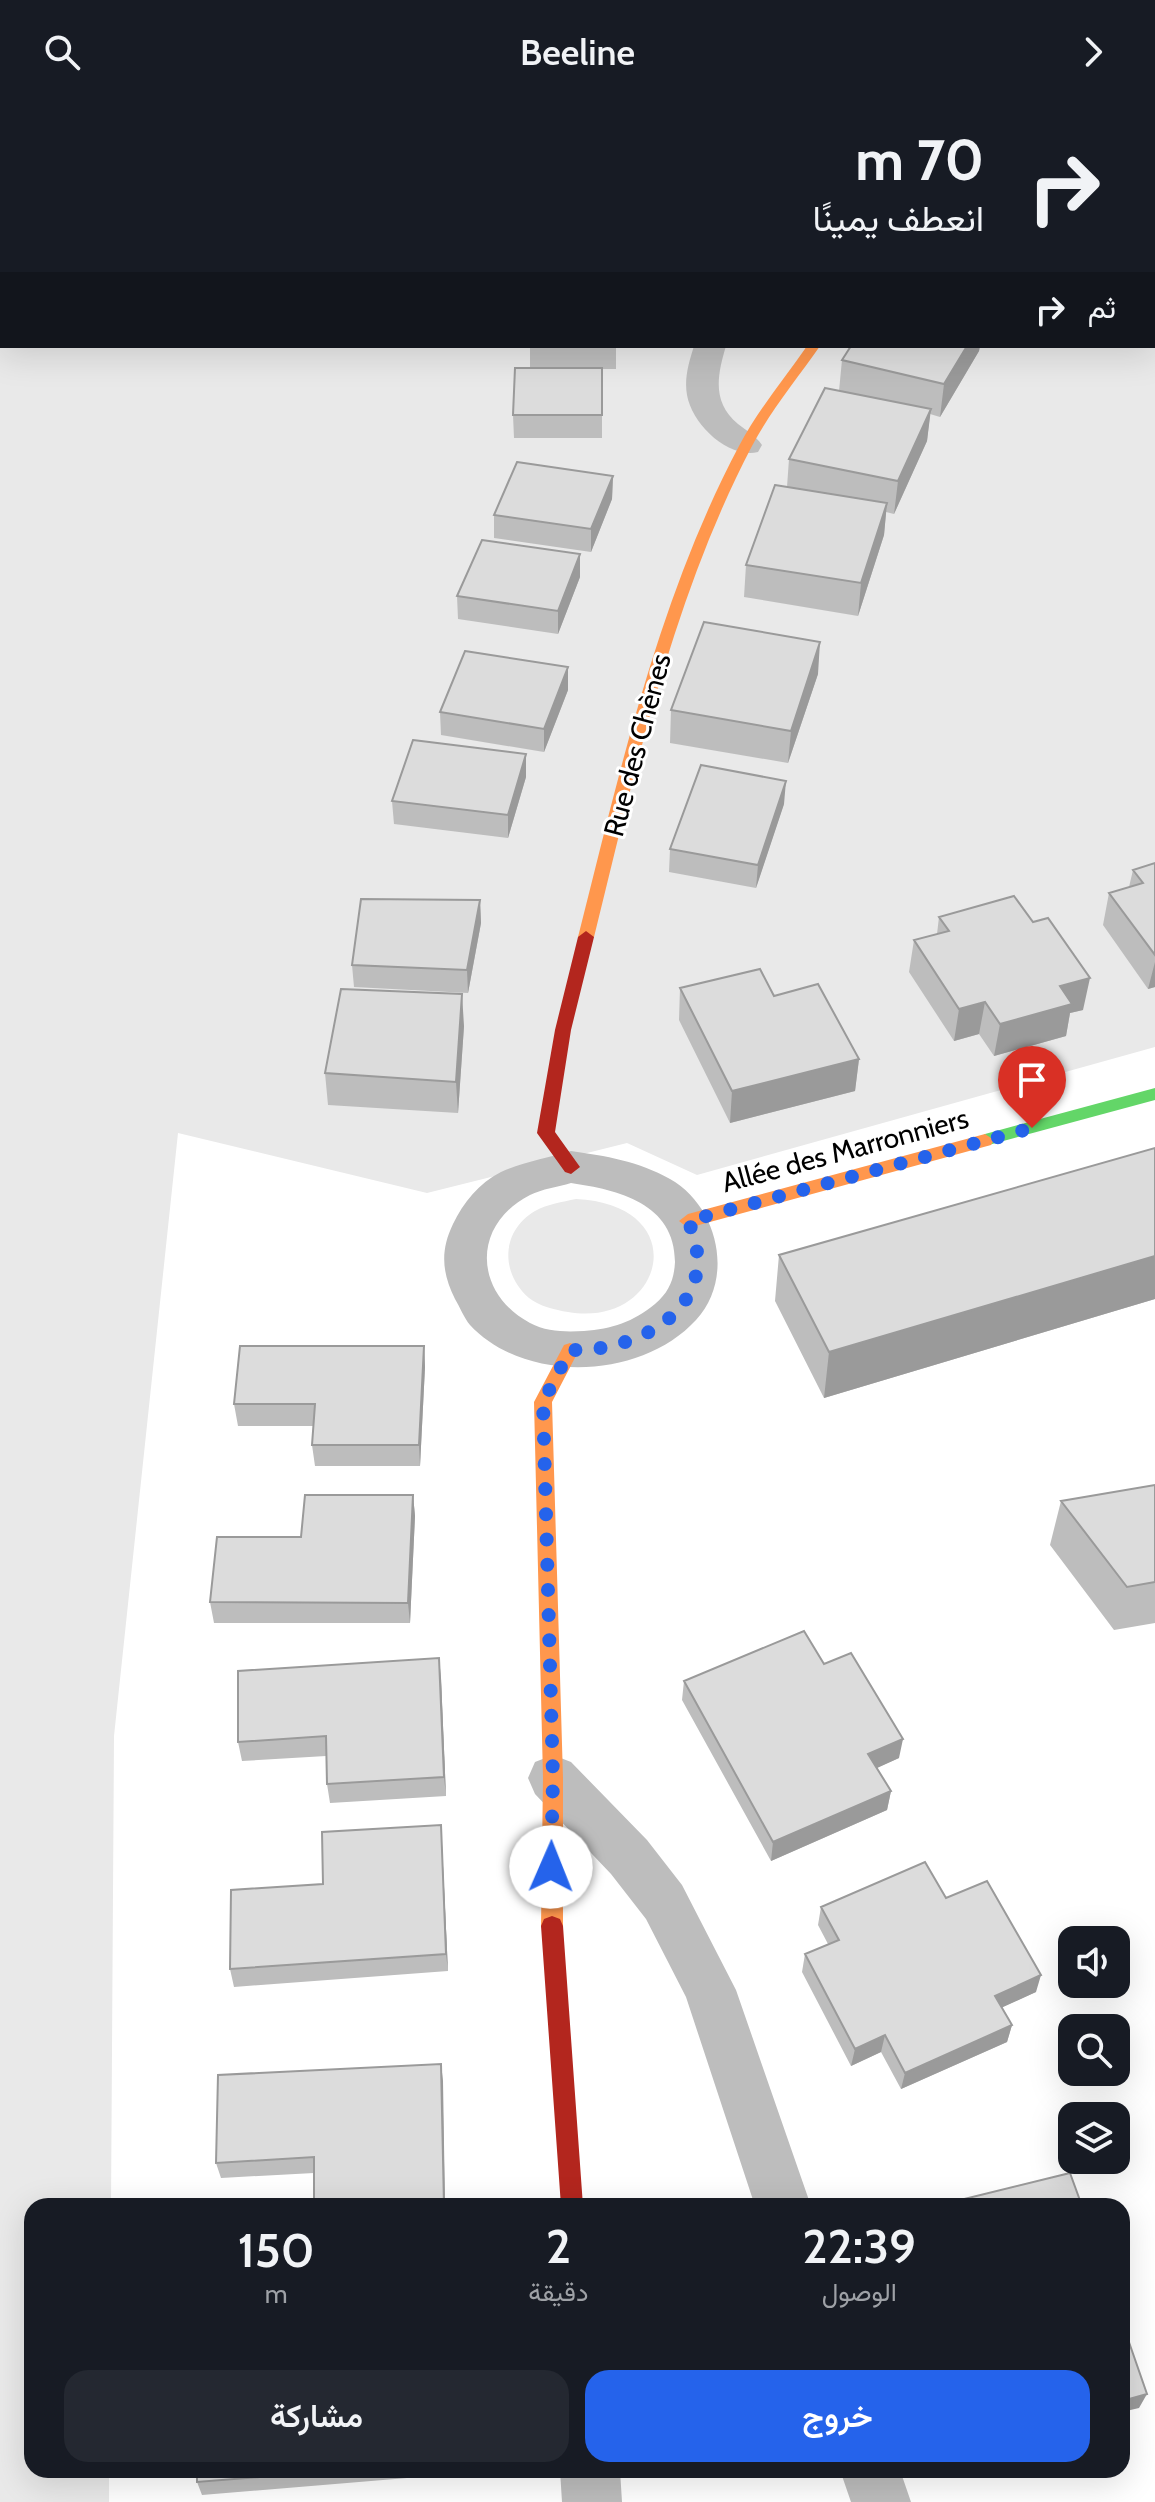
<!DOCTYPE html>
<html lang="ar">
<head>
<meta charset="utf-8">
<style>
	:root { --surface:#171b24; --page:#242831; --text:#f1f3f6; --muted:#9ea1a6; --accent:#2563eb }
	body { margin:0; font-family:Cabin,Vazirmatn,sans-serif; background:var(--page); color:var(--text); direction:rtl; height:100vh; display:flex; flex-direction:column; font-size:30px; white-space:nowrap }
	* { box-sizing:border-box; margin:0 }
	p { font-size:26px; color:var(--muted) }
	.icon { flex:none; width:44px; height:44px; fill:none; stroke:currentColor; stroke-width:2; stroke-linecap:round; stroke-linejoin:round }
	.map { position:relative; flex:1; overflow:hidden; direction:ltr }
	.side { position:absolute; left:24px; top:2094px; width:1106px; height:280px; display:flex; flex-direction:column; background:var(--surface); border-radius:24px; box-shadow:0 8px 32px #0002; direction:rtl }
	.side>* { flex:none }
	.hud { position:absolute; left:0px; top:0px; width:1156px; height:244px; box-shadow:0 8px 32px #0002; direction:rtl; background:#171b24; color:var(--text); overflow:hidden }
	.controls { position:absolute; left:1058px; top:1822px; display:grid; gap:16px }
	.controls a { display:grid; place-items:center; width:72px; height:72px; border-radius:16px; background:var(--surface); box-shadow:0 8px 32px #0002; font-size:40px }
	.pin { position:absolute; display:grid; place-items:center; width:68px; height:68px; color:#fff; margin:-82px -34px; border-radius:50% 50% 50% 0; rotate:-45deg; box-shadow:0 0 8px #0007 }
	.pin .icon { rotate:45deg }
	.me { position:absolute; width:88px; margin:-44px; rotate:1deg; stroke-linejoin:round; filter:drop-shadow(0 0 6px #0008) }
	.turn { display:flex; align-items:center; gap:28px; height:168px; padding:0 40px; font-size:36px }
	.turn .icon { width:104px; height:104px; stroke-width:2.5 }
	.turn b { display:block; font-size:56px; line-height:68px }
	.then { display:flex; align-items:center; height:76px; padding:0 40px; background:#0003; gap:16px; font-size:30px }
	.eta { display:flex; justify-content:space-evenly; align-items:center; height:136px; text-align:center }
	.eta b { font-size:48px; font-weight:600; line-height:56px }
	.action { display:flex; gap:16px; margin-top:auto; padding:16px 40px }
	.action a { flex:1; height:92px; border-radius:24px; background:var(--accent); color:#fff; font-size:32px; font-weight:600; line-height:92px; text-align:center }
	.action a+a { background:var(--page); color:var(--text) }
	header { display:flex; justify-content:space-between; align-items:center; height:104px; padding:0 40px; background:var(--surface); font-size:36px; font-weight:600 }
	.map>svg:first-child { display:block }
</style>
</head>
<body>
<header><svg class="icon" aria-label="forward" viewBox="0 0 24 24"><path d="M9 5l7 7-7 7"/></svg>Beeline<svg class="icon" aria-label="search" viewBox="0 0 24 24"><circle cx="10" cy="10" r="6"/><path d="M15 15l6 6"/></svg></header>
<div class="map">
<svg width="1155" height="2398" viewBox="0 0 1155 2398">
	<rect width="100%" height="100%" fill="#fff"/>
	<path fill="#e9e9e9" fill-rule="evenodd" d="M 0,0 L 1155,0 L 1155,943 L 697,1071 L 627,1039 L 427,1089 L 178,1029 L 114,1632 L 111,2102 L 32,2102 L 32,2366 L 109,2366 L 109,2398 L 0,2398 ZM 2,2 L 1154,2 L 1154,242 L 2,242 Z
		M 576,1095 C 696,1101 664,1225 568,1208 C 555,1206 539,1202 529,1194 C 500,1169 501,1127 535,1107 C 548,1100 562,1098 576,1095 Z"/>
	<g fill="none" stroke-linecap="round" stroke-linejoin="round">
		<path fill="#bdbdbd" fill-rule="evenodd" d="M 694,242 L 726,242 C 717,272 712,298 738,320 C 747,327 756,332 762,341 L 758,348 C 728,355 692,320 687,291 C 684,274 689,258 694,242 Z
			M 571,1047 C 606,1052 638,1057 670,1075 C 718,1102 735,1174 696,1216 C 642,1275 526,1281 470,1221 C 464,1214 460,1203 455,1195 C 442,1169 440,1147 453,1120 C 463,1099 479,1079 501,1068 C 522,1058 549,1054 571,1047 ZM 571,1079 C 618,1086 675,1099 675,1158 C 674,1176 669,1188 655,1200 C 633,1218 612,1225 584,1227 C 566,1228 547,1228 530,1219 C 474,1189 471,1121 530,1091 C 542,1085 558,1083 571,1079 Z
			M 553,1651 L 571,1658 L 647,1736 L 682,1781 L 736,1886 L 811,2102 L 755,2102 L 686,1893 L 646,1815 L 611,1770 L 535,1690 L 528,1674 L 535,1658 Z
			M 560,2366 L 620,2366 L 622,2398 L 562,2398 Z
			M 840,2366 L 900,2366 L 911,2398 L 851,2398 Z"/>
		<path fill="#63d668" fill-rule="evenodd" d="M 1155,984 L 1155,996 L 985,1042 L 976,1036 L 985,1030 Z"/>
		<path fill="#ff974d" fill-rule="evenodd" d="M 807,242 L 820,242 C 797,275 771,306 752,342 C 672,495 635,667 594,833 L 586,839 L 580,837 L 578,833 C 620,667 658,495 739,342 C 758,306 784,275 807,242 Z
			M 985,1030 L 994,1036 L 991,1041 L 688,1124 L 679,1117 L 688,1110 Z
			M 570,1239 L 576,1241 L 579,1246 L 552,1298 L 563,1674 L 563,1822 L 560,1829 L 552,1832 L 544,1829 L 541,1822 L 543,1674 L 534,1298 L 564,1241 Z"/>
		<path fill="#b3261e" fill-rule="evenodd" d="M 586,827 L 594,833 L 571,926 L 555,1028 L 580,1063 L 571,1070 L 565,1068 L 537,1029 L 555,926 L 578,833 Z
			M 552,1812 L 560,1815 L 563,1822 L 583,2102 L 561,2102 L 541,1822 L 544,1815 Z"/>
	</g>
	<path fill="#bdbdbd" d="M 530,242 L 616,242 L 616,265 L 602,265 L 602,334 L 514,334 L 513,311 L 530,264 Z
		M 851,242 L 980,242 L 979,247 L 940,313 L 930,310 L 927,337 L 894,410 L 886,408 L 884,431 L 858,512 L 744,493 L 746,461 L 787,383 L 789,355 L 839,287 L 842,256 Z
		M 613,372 L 612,395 L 591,448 L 494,434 L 494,411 Z
		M 580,450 L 580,473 L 558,530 L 458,515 L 457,492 Z
		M 568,563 L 568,586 L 544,648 L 441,631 L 440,608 Z
		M 818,570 L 788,659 L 670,639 L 671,606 Z
		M 526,673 L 508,734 L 394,720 L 392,697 Z
		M 784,700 L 756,784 L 669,768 L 670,745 Z
		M 1155,759 L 1155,883 L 1148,885 L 1103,821 L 1109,789 L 1129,783 L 1133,766 Z
		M 480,796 L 481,819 L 468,889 L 354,883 L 352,861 Z
		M 939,813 L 1083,906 L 1070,909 L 1066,932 L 994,952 L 979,930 L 954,937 L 909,868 L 914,836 L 937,830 Z
		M 680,884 L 774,892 L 859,955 L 855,987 L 730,1019 L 679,916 Z
		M 464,922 L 458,1009 L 328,1001 L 325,969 Z
		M 1155,1044 L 1155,1195 L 824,1294 L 775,1197 L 779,1151 Z
		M 424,1242 L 425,1263 L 420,1362 L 315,1362 L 312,1341 L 313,1322 L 238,1322 L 234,1300 Z
		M 1155,1381 L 1155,1519 L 1114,1526 L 1050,1441 L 1061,1397 Z
		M 413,1391 L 415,1412 L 410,1519 L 214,1519 L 210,1498 Z
		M 824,1560 L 899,1654 L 876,1664 L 891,1687 L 887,1706 L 771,1757 L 682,1596 L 684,1577 Z
		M 441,1574 L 446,1692 L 330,1699 L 327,1680 L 326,1652 L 242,1657 L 238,1638 Z
		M 441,1721 L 448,1867 L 234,1883 L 230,1865 L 323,1780 Z
		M 946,1794 L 1036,1888 L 1002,1903 L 1012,1921 L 1007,1938 L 901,1985 L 881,1948 L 851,1962 L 802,1868 L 805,1850 L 828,1840 L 818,1821 L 821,1803 Z
		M 443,1977 L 314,2069 L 221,2074 L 216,2059 Z
		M 197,2366 L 443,2366 L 443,2371 L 202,2391 L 197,2378 Z"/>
	<path fill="#9a9a9a" d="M 1154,56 L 1155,56 L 1154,101 Z
		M 967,242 L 980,242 L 979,247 L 940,313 L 944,280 Z
		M 931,305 L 927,337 L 894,410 L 898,377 Z
		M 613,372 L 612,395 L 591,448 L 591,425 Z
		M 887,399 L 884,431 L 858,512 L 861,479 Z
		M 580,450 L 580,473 L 558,530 L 558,507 Z
		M 820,538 L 818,570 L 788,659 L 791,627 Z
		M 568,563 L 568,586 L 544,648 L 544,625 Z
		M 526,650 L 526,673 L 508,734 L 508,711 Z
		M 786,677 L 784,700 L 756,784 L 758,761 Z
		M 480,796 L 481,819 L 468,889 L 467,866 Z
		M 1155,858 L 1155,883 L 1148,885 Z
		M 1090,874 L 1083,906 L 1070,909 L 1066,932 L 994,952 L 1000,920 L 1060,882 Z
		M 462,890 L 464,922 L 458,1009 L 456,978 Z
		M 985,898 L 979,930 L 954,937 L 959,905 Z
		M 859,955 L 855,987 L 730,1019 L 732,987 Z
		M 1155,1152 L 1155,1195 L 824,1294 L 829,1248 Z
		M 424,1242 L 425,1263 L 420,1362 L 419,1341 Z
		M 413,1391 L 415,1412 L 410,1519 L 408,1499 Z
		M 439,1554 L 441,1574 L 446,1692 L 444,1673 Z
		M 903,1635 L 899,1654 L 864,1670 L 868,1650 Z
		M 891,1687 L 887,1706 L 771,1757 L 773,1738 Z
		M 441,1721 L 442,1740 L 448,1867 L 446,1850 Z
		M 1041,1871 L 1036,1888 L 990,1909 L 995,1892 Z
		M 1012,1921 L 1007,1938 L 901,1985 L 905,1969 Z
		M 885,1931 L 881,1948 L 851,1962 L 855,1945 Z
		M 441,1960 L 443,1977 L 445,2102 L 444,2102 Z
		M 1147,2290 L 1139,2304 L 1122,2308 L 1122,2297 Z"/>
	<path fill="#dcdcdc" stroke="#9a9a9a" stroke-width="2" d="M 866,0 L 956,0 L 959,2 L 869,2 Z
		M 851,242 L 967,242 L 944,280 L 842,256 Z
		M 515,264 L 602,264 L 602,311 L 513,311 Z
		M 825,284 L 931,305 L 898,377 L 789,355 Z
		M 517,358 L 613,372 L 591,425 L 494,411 Z
		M 775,381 L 887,399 L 861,479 L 746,461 Z
		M 482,436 L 580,450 L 558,507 L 457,492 Z
		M 704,518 L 820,538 L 791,627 L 671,606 Z
		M 465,547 L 568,563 L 544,625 L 440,608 Z
		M 413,636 L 526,650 L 508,711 L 392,697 Z
		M 701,661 L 786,677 L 758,761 L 670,745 Z
		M 1155,759 L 1155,851 L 1109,789 L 1143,779 L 1133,766 Z
		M 1014,792 L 1033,818 L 1048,814 L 1090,874 L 1060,882 L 1072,900 L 1000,920 L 985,898 L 959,905 L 914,836 L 949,827 L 939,813 Z
		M 361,795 L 480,796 L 467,866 L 352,861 Z
		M 760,865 L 774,892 L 818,880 L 859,955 L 732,987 L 680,884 Z
		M 341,885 L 462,890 L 456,978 L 325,969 Z
		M 1155,1044 L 1155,1152 L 829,1248 L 779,1151 Z
		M 240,1242 L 424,1242 L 419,1341 L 312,1341 L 315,1300 L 234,1300 Z
		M 1155,1381 L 1155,1478 L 1127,1483 L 1061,1397 Z
		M 305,1391 L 413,1391 L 408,1499 L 210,1498 L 217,1433 L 301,1433 Z
		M 804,1527 L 824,1560 L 851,1549 L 903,1635 L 868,1650 L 891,1687 L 773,1738 L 684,1577 Z
		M 439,1554 L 444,1673 L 327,1680 L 326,1632 L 238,1638 L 238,1567 Z
		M 441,1721 L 446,1850 L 230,1865 L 231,1786 L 323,1780 L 322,1728 Z
		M 925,1758 L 946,1794 L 987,1777 L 1041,1871 L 995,1892 L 1012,1921 L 905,1969 L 885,1931 L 855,1945 L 805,1850 L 839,1836 L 821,1803 Z
		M 441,1960 L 444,2102 L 314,2102 L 314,2053 L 216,2059 L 218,1971 Z
		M 1070,2069 L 1082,2102 L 949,2102 L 948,2099 Z
		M 1122,2218 L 1147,2290 L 1122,2297 Z
		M 197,2366 L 348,2366 L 197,2378 Z"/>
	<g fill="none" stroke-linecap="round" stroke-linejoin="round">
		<path stroke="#2563eb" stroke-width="14" stroke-dasharray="0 25.2" d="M 551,1763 L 553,1674 L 543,1298 L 570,1246 C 642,1248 726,1200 688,1117 L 1032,1024"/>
	</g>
	<g text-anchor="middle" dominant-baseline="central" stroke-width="6" stroke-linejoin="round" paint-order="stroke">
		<g font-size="28" fill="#000" stroke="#fff">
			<text transform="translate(637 641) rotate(-75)">Rue des Chènes</text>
			<text transform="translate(845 1046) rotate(-15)">Allée des Marronniers</text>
		</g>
	</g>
</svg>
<div class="controls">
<a><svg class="icon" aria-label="sound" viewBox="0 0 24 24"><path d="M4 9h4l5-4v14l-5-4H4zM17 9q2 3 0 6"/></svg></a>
<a><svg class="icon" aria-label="search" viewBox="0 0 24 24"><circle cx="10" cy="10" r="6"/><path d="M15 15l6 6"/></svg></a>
<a><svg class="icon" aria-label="layers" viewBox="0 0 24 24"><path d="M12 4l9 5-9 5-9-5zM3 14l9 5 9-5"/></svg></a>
</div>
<div class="pin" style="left:1032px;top:1024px;background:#d93025"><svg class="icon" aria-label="arrive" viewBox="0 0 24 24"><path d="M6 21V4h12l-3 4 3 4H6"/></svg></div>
<svg class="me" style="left:551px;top:1763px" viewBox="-20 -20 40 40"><circle r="19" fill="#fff"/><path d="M0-13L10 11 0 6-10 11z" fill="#2563eb"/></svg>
<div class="hud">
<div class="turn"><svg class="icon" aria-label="right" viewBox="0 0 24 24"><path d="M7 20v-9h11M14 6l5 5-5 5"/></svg><div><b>70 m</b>انعطف يمينًا</div></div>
<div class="then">ثم<svg class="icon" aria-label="right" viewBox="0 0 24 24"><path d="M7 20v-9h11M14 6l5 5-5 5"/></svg></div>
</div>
<section class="side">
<div class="eta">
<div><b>22:39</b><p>الوصول</p></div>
<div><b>2</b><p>دقيقة</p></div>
<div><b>150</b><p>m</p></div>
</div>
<div class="action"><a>خروج</a><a>مشاركة</a></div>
</section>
</div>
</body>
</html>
